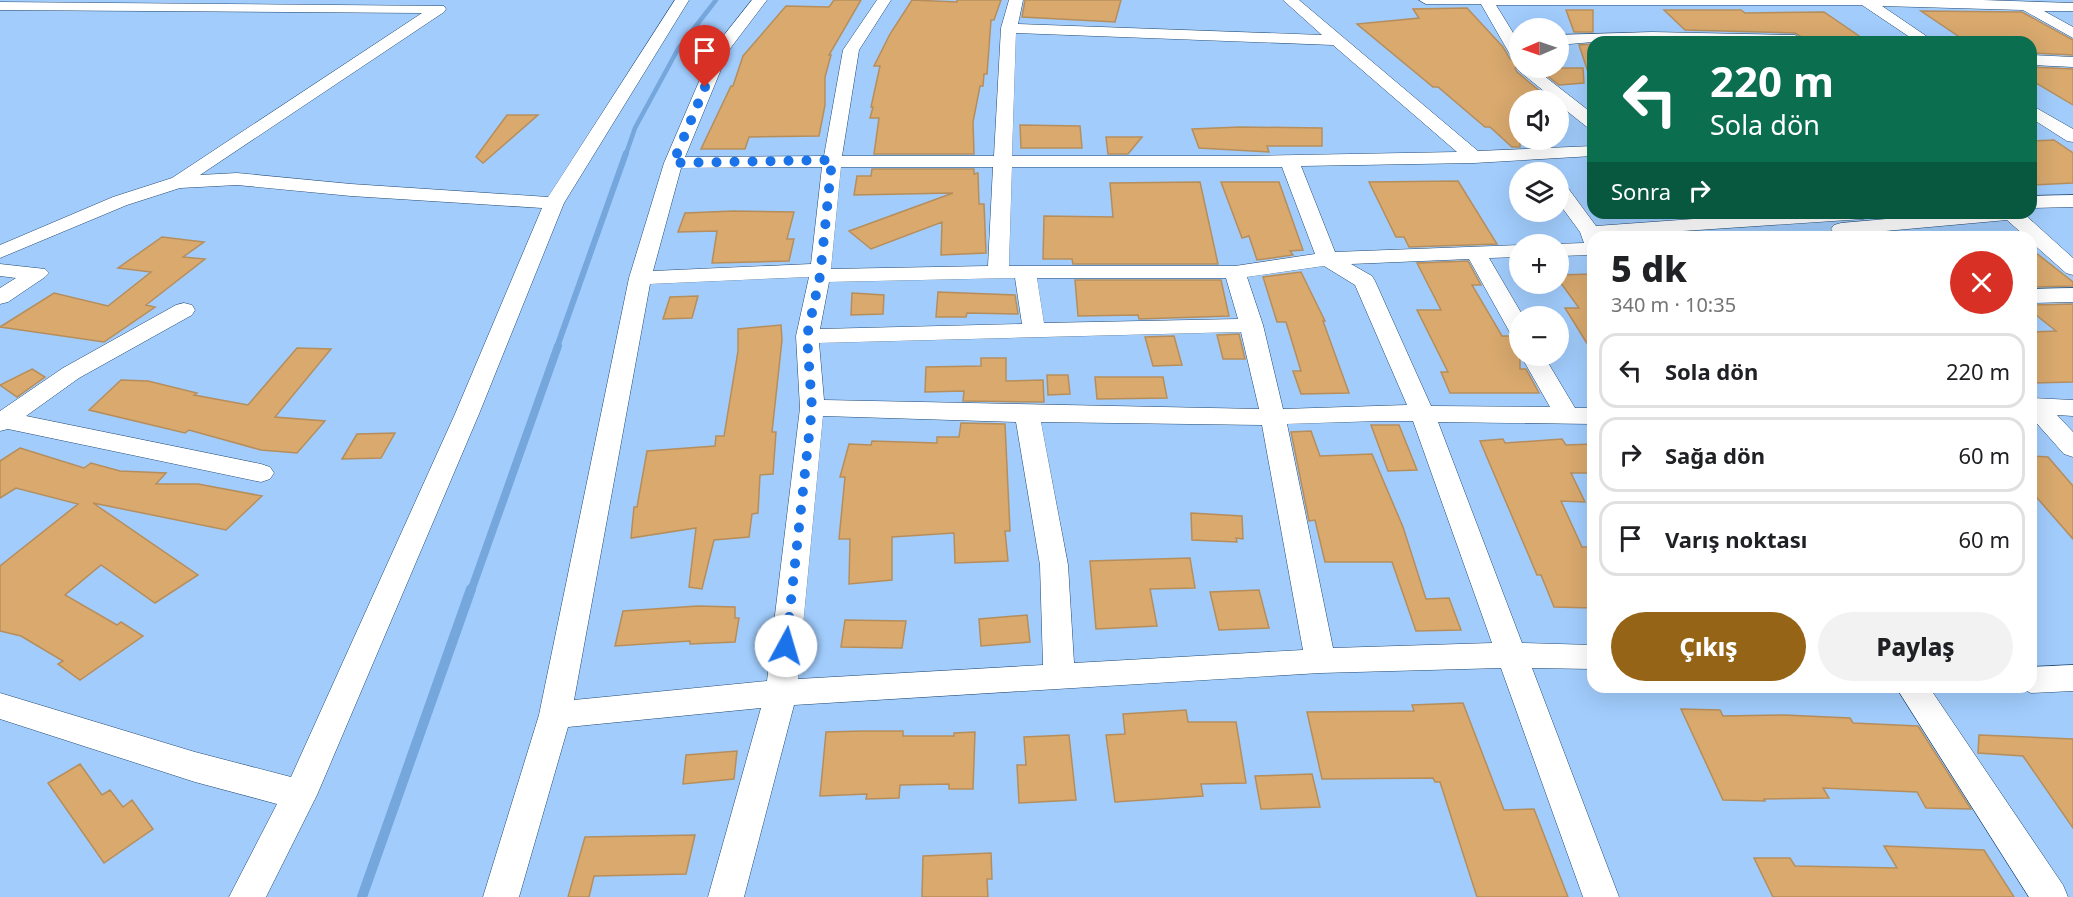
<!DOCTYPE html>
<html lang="tr">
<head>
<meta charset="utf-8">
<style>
	:root { --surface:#fff; --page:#f2f2f2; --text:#202124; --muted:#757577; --line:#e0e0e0; --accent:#966417 }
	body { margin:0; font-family:"Noto Sans",sans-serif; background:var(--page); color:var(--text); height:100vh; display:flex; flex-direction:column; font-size:22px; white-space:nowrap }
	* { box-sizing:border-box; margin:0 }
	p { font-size:20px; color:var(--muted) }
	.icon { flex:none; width:33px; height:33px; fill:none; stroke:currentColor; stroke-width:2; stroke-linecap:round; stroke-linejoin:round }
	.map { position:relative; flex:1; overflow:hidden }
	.details { position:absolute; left:1587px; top:231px; width:450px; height:462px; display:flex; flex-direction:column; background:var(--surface); border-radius:18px; box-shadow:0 6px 24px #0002 }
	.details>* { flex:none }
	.hud { position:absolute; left:1587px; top:36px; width:450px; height:183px; border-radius:18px; box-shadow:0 6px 24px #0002; background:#0b6e4f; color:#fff; overflow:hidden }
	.needle { width:39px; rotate:268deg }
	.fabs { position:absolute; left:1509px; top:18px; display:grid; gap:12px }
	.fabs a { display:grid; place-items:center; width:60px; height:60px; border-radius:50%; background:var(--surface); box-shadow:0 6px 24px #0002; font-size:30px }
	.pin { position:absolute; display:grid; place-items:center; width:51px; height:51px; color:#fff; margin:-62px -26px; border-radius:50% 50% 50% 0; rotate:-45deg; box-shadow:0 0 6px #0007 }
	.pin .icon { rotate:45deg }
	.me { position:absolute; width:66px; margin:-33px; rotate:6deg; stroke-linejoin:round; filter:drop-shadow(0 0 4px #0008) }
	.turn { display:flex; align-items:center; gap:21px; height:126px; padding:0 24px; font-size:27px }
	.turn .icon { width:78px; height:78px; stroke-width:2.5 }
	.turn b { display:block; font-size:42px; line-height:51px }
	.then { display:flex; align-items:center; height:57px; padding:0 24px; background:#0003; gap:12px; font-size:22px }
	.round { display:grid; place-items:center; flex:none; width:63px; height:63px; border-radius:32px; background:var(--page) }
	.head { display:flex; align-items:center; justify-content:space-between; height:102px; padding:0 24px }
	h1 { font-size:36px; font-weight:800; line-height:45px }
	.button { display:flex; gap:12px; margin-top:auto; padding:12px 24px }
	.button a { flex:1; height:69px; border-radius:36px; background:var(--accent); color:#fff; font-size:24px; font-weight:800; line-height:69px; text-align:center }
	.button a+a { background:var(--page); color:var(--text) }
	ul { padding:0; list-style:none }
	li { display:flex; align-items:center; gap:18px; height:75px; margin:0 12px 9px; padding:0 12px; border:3px solid var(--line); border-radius:18px }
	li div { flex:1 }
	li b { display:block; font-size:22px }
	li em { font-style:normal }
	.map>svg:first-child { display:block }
</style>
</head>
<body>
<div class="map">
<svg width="2073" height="897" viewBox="0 0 2073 897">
	<rect width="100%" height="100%" fill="#a1ccfc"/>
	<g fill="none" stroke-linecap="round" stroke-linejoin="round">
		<path stroke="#75a6dc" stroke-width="4.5" d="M 626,154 L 635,128 L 678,49 L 716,0"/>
		<path stroke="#75a6dc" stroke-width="6" d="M 557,347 L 626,153"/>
		<path stroke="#75a6dc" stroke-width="8" d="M 471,591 L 558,346"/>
		<path stroke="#75a6dc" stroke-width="10" d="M 362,897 L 471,589"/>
	</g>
	<path fill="#d9a96e" stroke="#b68e5c" stroke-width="1.5" d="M 834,0 L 861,0 L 829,55 L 831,55 L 825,77 L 825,105 L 819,136 L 749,137 L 745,149 L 701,149 L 731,86 L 733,86 L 743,56 L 786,6 L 829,7 Z
		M 912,0 L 957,2 L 957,0 L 1001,0 L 994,20 L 991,20 L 987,74 L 984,74 L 983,86 L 980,86 L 973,122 L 974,154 L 874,154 L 879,118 L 870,118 L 873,107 L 871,107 L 880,66 L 874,66 L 890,34 Z
		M 1025,0 L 1121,0 L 1115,22 L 1022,17 Z
		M 1467,8 L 1503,47 L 1510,59 L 1518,64 L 1515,68 L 1517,72 L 1548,98 L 1520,100 L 1520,147 L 1512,147 L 1490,127 L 1485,127 L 1438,87 L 1433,87 L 1357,24 L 1419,18 L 1413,9 Z
		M 1566,10 L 1593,10 L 1593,32 L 1574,32 Z
		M 1664,10 L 1741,10 L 1745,13 L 1824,12 L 1865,40 L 1816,41 L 1805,39 L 1795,33 L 1685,30 Z
		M 1921,11 L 2022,12 L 2073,40 L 2073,55 L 2031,53 L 2031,42 L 1967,42 Z
		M 1593,44 L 1593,77 L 1590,78 L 1579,45 Z
		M 2031,67 L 2073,69 L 2073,105 L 2031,80 Z
		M 1537,68 L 1583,68 L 1584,83 L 1559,85 Z
		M 507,115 L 538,115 L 483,163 L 476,157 Z
		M 1020,125 L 1080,126 L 1082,148 L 1021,148 Z
		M 1240,127 L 1322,128 L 1322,146 L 1267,146 L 1269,152 L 1199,148 L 1192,129 Z
		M 1106,137 L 1142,137 L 1128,154 L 1108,154 Z
		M 2054,140 L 2073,153 L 2073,183 L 2031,185 L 2031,141 Z
		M 872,169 L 974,169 L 974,174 L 978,173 L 979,204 L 984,204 L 986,253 L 941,255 L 942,222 L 871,249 L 849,231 L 953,193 L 854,195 L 857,176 L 871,176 Z
		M 1458,181 L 1497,244 L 1409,247 L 1404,237 L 1396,237 L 1369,182 Z
		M 1200,182 L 1218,264 L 1073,264 L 1072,259 L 1043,259 L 1044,216 L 1113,217 L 1110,183 Z
		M 1221,182 L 1279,182 L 1303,250 L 1290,251 L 1293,255 L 1257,260 L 1249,236 L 1242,238 Z
		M 733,211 L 794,212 L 787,239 L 794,239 L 789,261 L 712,263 L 717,231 L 678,232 L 685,213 Z
		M 162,237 L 204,242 L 183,257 L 205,259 L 146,305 L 155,307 L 104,342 L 0,327 L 54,293 L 108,306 L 151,272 L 118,268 Z
		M 2031,249 L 2073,282 L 2073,286 L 2031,287 Z
		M 1468,261 L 1481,285 L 1472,285 L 1502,336 L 1509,336 L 1512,338 L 1520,352 L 1520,369 L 1526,369 L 1539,393 L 1450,393 L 1441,372 L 1448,372 L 1417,310 L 1441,310 L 1417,263 Z
		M 1301,272 L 1325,321 L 1323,321 L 1349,393 L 1301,394 L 1293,371 L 1301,371 L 1286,322 L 1277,322 L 1263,277 Z
		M 1593,274 L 1593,353 L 1565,308 L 1579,308 L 1558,279 L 1558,275 Z
		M 1075,280 L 1221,280 L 1229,316 L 1139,319 L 1138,315 L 1078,316 Z
		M 938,292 L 1015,295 L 1018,314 L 967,313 L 966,317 L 936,317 Z
		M 852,293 L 884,295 L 883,314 L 851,315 Z
		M 698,296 L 692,318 L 663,319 L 670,297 Z
		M 2073,304 L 2073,382 L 2031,383 L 2031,332 L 2056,331 L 2031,311 L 2031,305 Z
		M 781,325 L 782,340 L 772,432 L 776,432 L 773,474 L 760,475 L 758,513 L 752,514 L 749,537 L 714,540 L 702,589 L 689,587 L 696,528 L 631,538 L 634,507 L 637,507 L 647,451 L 715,446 L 716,436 L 724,436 L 738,351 L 738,329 Z
		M 1239,334 L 1245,359 L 1223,359 L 1217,335 Z
		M 1174,336 L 1182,365 L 1153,366 L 1145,337 Z
		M 297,348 L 331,349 L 275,417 L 325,421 L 297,453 L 261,450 L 189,430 L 185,433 L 89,410 L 121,380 L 148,381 L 197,393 L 194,395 L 248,405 Z
		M 981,358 L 1006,358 L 1006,381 L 1043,380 L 1044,402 L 963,401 L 964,391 L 925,392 L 926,367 L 981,366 Z
		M 32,369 L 45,377 L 17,397 L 0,385 Z
		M 1047,375 L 1068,375 L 1070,394 L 1048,395 Z
		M 1095,377 L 1163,377 L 1167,398 L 1097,399 Z
		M 961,423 L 1005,424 L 1010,531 L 1005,531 L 1008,561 L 955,563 L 954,533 L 892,537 L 892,580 L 849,584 L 850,539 L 839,539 L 845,477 L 840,477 L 849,444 L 871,445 L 872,441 L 937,443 L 937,437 L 959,437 Z
		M 1371,425 L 1399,425 L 1417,470 L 1388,471 Z
		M 1311,431 L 1320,456 L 1372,454 L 1403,527 L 1426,599 L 1449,598 L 1461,630 L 1416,631 L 1392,562 L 1325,562 L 1315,520 L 1309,521 L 1291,432 Z
		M 395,433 L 381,458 L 342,459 L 357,434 Z
		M 1503,439 L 1505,443 L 1562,439 L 1566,445 L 1593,444 L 1593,473 L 1571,473 L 1585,502 L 1561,501 L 1582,547 L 1593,547 L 1593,608 L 1554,607 L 1541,575 L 1537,575 L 1480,441 Z
		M 20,448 L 84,468 L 91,463 L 120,471 L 166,473 L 156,484 L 198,484 L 262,496 L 226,530 L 93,503 L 198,575 L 155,603 L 101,565 L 65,595 L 117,625 L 121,622 L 143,636 L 80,680 L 58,664 L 63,661 L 21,636 L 0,631 L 0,566 L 78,504 L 16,488 L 0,498 L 0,461 Z
		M 2031,456 L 2048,457 L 2073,486 L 2073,539 L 2031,491 Z
		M 1191,513 L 1242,516 L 1243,539 L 1236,538 L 1237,542 L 1192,540 Z
		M 1190,558 L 1195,588 L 1150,589 L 1157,626 L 1096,629 L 1090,561 Z
		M 1259,590 L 1269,628 L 1219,630 L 1210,592 Z
		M 698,606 L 735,607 L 735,618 L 739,618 L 735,642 L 690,644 L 690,641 L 615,646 L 623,611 Z
		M 1027,615 L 1030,642 L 981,646 L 979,619 Z
		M 845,620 L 906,621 L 902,648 L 841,647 Z
		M 1463,703 L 1504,810 L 1534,809 L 1568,897 L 1477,897 L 1440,782 L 1435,782 L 1433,778 L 1322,779 L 1307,712 L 1414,711 L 1412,705 Z
		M 1681,709 L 1720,710 L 1723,716 L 1784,715 L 1850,718 L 1853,723 L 1918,726 L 1971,809 L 1926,808 L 1917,792 L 1823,788 L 1829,798 L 1764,799 L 1765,801 L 1723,800 Z
		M 1186,710 L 1188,722 L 1236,722 L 1246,783 L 1201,784 L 1203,796 L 1115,802 L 1106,735 L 1125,734 L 1123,714 Z
		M 863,731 L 903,731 L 903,736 L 954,736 L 954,733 L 975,732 L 973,789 L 949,789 L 949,784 L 900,785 L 899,798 L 866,799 L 867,794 L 820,796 L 826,732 Z
		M 1069,735 L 1076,800 L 1019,803 L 1017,765 L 1026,765 L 1024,737 Z
		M 1979,735 L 2073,739 L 2073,828 L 2023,756 L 1978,753 Z
		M 737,751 L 734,779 L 683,784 L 686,755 Z
		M 80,764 L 102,795 L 110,790 L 123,807 L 132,800 L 153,829 L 104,863 L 48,783 Z
		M 1312,774 L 1320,807 L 1261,809 L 1255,776 Z
		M 695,835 L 686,874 L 594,876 L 589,897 L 568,897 L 585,837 Z
		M 1884,846 L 1984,850 L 2014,897 L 1773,897 L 1754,858 L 1790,858 L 1795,866 L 1897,868 Z
		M 991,853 L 992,879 L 987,879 L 988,897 L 922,897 L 923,856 Z"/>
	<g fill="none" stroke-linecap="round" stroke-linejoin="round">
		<g stroke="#224971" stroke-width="1">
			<path id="minor" d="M 675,0 L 689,0 L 564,203 L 479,414 L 317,795 L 266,897 L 229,897 L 277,804 L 195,782 L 0,719 L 0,693 L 195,752 L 291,777 L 455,414 L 542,208 L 351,196 L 237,185 L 180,188 L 127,205 L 0,258 L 0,245 L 113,197 L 172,178 L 422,13 L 0,10 L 0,2 L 444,6 L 446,9 L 444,12 L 200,175 L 237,173 L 351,184 L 548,197 Z
				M 752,0 L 767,0 L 729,50 L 685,157 L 824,156 L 843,50 L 877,0 L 891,0 L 859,50 L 842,156 L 994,156 L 1001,28 L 1009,0 L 1023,0 L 1018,24 L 1322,35 L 1283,0 L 1299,0 L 1478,151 L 1593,146 L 1593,156 L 1474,163 L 1301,166 L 1335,252 L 1520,245 L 1520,257 L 1489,258 L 1523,316 L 1520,316 L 1520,338 L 1512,336 L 1509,331 L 1469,259 L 1351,264 L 1372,276 L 1375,281 L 1431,406 L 1550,407 L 1521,356 L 1544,356 L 1575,408 L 1593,408 L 1593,424 L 1438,422 L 1522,643 L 1593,645 L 1593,669 L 1532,668 L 1619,897 L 1583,897 L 1501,668 L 1320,673 L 794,705 L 744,897 L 708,897 L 761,708 L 568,727 L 519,897 L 483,897 L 539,715 L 629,278 L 664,163 L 713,49 ZM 1016,33 L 1333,45 L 1457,152 L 1248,156 L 1012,156 ZM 788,167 L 822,167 L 811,264 L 653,271 L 681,168 ZM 841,167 L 993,167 L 988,266 L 831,269 ZM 1012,167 L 1282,167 L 1315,254 L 1235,266 L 1009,266 ZM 1324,266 L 1355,285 L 1407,405 L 1283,409 L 1263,325 L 1247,277 ZM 809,277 L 796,336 L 800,408 L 767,681 L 574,700 L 650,284 ZM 1015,278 L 1022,324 L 820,329 L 829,282 ZM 1037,278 L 1226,278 L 1238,319 L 1044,323 ZM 1241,332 L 1259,409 L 824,400 L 819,343 ZM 823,416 L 1016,422 L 1040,565 L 1043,665 L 798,679 ZM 1379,421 L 1413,421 L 1492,643 L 1333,648 L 1287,424 ZM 1041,422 L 1262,425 L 1303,650 L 1074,663 L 1068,565 Z
				M 1419,0 L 1982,0 L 2073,3 L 2073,11 L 2044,11 L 2073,27 L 2073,38 L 2023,10 L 1882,6 L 1935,42 L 1917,42 L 1862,5 L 1496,5 L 1520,44 L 1520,63 L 1512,58 L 1481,4 L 1426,4 Z
				M 1652,32 L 1795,35 L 1803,40 L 1801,42 L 1593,42 L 1558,45 L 1558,35 Z
				M 2031,55 L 2073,57 L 2073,67 L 2031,65 Z
				M 1520,65 L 1520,68 L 1534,68 L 1593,114 L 1593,128 L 1587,127 L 1558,104 L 1558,100 L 1555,100 L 1519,71 L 1517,68 Z
				M 2031,105 L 2073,129 L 2073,142 L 2067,141 L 2031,118 Z
				M 1558,182 L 1565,184 L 1596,226 L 1777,213 L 1873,213 L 1870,217 L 1863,219 L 1593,237 L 1593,255 L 1558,256 L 1558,244 L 1555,244 L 1584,243 L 1580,232 L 1558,202 Z
				M 2073,195 L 2073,207 L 2031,208 L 2031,196 Z
				M 1955,213 L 2023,213 L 2073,258 L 2073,275 L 2066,273 L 2031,242 L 2031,237 L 2026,237 L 2007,220 L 1841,235 L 1834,233 L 1831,229 L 1834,225 L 1841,223 Z
				M 0,264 L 45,269 L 49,273 L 45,277 L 8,302 L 0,304 L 0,288 L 16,278 L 0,276 Z
				M 2073,288 L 2073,302 L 2031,303 L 2031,289 Z
				M 184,303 L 192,305 L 195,310 L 192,315 L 79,378 L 26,416 L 261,464 L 270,467 L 274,473 L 270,479 L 261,482 L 8,429 L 0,431 L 0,411 L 63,368 L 176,305 Z
				M 2031,398 L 2073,400 L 2073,416 L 2057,415 L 2073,432 L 2073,457 L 2064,454 L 2031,417 Z
				M 2073,665 L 2073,691 L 2031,693 L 2019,687 L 2031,687 L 2031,667 Z
				M 1896,687 L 1929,687 L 2063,885 L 2068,897 L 2029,897 Z"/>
		</g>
		<use href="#minor" fill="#fff" fill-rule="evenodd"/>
	</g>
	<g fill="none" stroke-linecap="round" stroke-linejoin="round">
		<path stroke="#1a73e8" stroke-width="10" stroke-dasharray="0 18" d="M 705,87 L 673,163 L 832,160 L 820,276 L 807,336 L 812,408 L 786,646"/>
	</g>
</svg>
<div class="fabs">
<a><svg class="needle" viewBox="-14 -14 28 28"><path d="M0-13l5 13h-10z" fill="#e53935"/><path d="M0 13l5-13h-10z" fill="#757577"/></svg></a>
<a><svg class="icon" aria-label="sound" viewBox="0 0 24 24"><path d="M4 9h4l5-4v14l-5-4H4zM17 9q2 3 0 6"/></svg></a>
<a><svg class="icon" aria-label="layers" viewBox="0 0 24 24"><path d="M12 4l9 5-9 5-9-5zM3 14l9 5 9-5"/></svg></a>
<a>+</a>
<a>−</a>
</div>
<div class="pin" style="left:705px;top:87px;background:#d93025"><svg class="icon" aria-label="arrive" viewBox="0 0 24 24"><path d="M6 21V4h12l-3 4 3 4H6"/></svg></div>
<svg class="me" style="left:786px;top:646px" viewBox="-20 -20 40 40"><circle r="19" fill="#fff"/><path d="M0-13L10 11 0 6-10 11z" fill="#1a73e8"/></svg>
<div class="hud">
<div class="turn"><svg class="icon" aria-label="left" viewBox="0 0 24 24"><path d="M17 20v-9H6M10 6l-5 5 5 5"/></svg><div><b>220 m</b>Sola dön</div></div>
<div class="then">Sonra<svg class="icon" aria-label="right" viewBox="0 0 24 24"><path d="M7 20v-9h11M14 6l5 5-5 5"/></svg></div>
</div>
<section class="details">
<div class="head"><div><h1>5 dk</h1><p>340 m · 10:35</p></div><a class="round" style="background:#d93025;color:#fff"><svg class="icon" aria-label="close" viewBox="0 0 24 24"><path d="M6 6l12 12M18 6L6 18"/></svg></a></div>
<ul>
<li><svg class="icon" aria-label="left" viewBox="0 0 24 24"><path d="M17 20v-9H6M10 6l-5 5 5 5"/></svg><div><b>Sola dön</b></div><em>220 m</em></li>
<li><svg class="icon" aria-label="right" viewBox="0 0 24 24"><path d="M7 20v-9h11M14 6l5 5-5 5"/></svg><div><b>Sağa dön</b></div><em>60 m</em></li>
<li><svg class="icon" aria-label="arrive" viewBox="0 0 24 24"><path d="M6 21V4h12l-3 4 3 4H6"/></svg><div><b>Varış noktası</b></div><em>60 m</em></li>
</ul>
<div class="button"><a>Çıkış</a><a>Paylaş</a></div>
</section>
</div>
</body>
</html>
